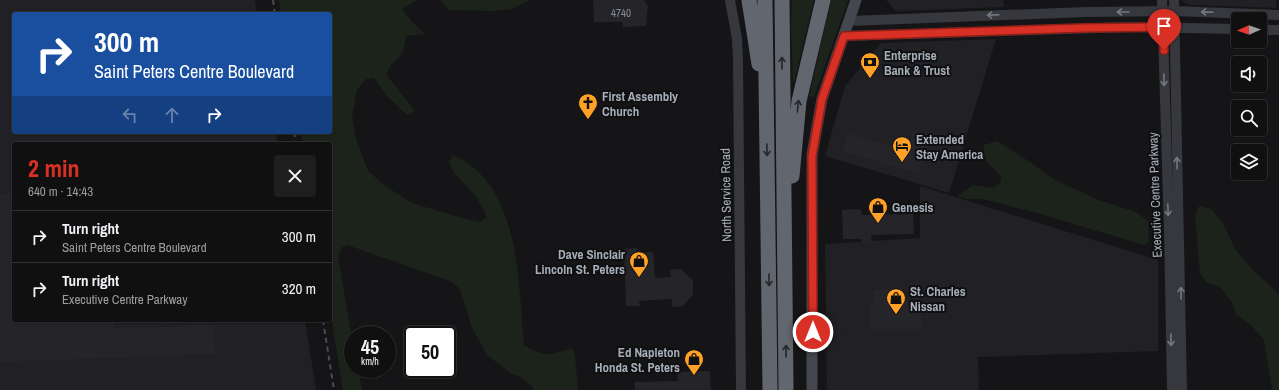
<!DOCTYPE html>
<html lang="en">
<head>
<meta charset="utf-8">
<style>
	:root { --surface:#101011; --page:#1e1e1f; --text:#f1f3f6; --muted:#9c9d9f; --line:#303031; --accent:#d93025 }
	body { margin:0; font-family:"Archivo Narrow",sans-serif; background:var(--page); color:var(--text); height:100vh; display:flex; flex-direction:column; font-size:15px; white-space:nowrap }
	* { box-sizing:border-box; margin:0 }
	p { font-size:13px; color:var(--muted) }
	.icon { flex:none; width:22px; height:22px; fill:none; stroke:currentColor; stroke-width:2; stroke-linecap:round; stroke-linejoin:round }
	.map { position:relative; flex:1; overflow:hidden }
	.drawer { position:absolute; left:12px; top:142px; width:320px; height:180px; display:flex; flex-direction:column; background:var(--surface); border-radius:4px; box-shadow:0 1px 3px #0004,0 0 0 1px var(--line) }
	.drawer>* { flex:none }
	.hud { position:absolute; left:12px; top:12px; width:320px; height:122px; border-radius:4px; box-shadow:0 1px 3px #0004,0 0 0 1px var(--line); background:#1a4fa0; color:#fff; overflow:hidden }
	.needle { width:26px; rotate:268deg }
	.buttons { position:absolute; left:1231px; top:12px; display:grid; gap:8px }
	.buttons a { display:grid; place-items:center; width:36px; height:36px; border-radius:4px; background:var(--surface); box-shadow:0 1px 3px #0004,0 0 0 1px var(--line); font-size:20px }
	.speed { position:absolute; left:344px; top:326px; display:flex; gap:8px; font-size:20px; font-weight:700; text-align:center }
	.speed>* { display:grid; place-content:center; width:52px; height:52px; border-radius:50%; background:var(--surface); box-shadow:0 1px 3px #0004,0 0 0 1px var(--line); line-height:1 }
	.speed small { font-size:10px; font-weight:400 }
	.speed .limit { border:2px solid #111; border-radius:6px; background:#fff; color:#111 }
	.pin { position:absolute; display:grid; place-items:center; width:34px; height:34px; color:#fff; margin:-41px -17px; border-radius:50% 50% 50% 0; rotate:-45deg; box-shadow:0 0 4px #0007 }
	.pin .icon { rotate:45deg }
	.me { position:absolute; width:44px; margin:-22px; rotate:0deg; stroke-linejoin:round; filter:drop-shadow(0 0 3px #0008) }
	.turn { display:flex; align-items:center; gap:14px; height:84px; padding:0 16px; font-size:18px }
	.turn .icon { width:52px; height:52px; stroke-width:2.5 }
	.turn b { display:block; font-size:28px; line-height:34px }
	.lanes { display:flex; align-items:center; height:38px; padding:0 16px; background:#0003; justify-content:center; gap:20px; direction:ltr }
	.lanes .off { opacity:.35 }
	.round { display:grid; place-items:center; flex:none; width:42px; height:42px; border-radius:4px; background:var(--page) }
	.overview { display:flex; align-items:center; justify-content:space-between; height:68px; padding:0 16px }
	h1 { font-size:24px; font-weight:700; line-height:30px; color:var(--accent) }
	ul { padding:0; list-style:none }
	li { display:flex; align-items:center; gap:12px; height:52px; padding:0 16px; border-top:1px solid var(--line) }
	li div { flex:1 }
	li b { display:block; font-size:15px }
	li em { font-style:normal }
	.map>svg:first-child { display:block }
</style>
</head>
<body>
<div class="map">
<svg width="1279" height="390" viewBox="0 0 1279 390">
	<rect width="100%" height="100%" fill="#151517"/>
	<path fill="#212125" d="M 0,0 L 255,0 L 257,14 L 14,14 L 14,132 L 276,132 L 278,144 L 14,144 L 14,320 L 305,320 L 316,390 L 0,390 Z
		M 886,0 L 1003,0 L 1004,7 L 896,11 Z
		M 1181,0 L 1276,0 L 1276,8 L 1189,5 Z
		M 996,39 L 949,193 L 825,156 L 845,86 L 881,43 Z
		M 920,186 L 1158,260 L 1158,351 L 978,357 L 979,390 L 827,390 L 825,244 L 920,238 Z"/>
	<path fill="#1b231b" d="M 279,0 L 417,0 L 402,9 L 412,22 L 425,34 L 406,36 L 403,53 L 391,65 L 386,74 L 415,111 L 407,115 L 387,96 L 374,78 L 366,79 L 357,90 L 352,117 L 356,139 L 368,171 L 384,185 L 412,203 L 462,218 L 480,222 L 487,217 L 476,196 L 454,173 L 449,162 L 453,155 C 521,184 518,283 524,345 C 544,358 550,355 572,348 L 575,355 L 578,390 L 533,390 L 532,386 L 522,378 L 512,374 L 487,355 L 472,328 L 460,289 L 450,281 L 347,245 L 342,247 L 338,257 L 353,345 L 353,369 L 358,369 L 362,390 L 343,390 L 330,309 L 330,144 L 303,144 L 301,132 L 330,132 L 330,14 L 281,14 Z
		M 440,0 L 530,0 L 512,9 L 493,11 L 449,10 Z
		M 792,0 L 814,0 L 793,86 L 791,24 Z
		M 831,0 L 848,0 L 814,97 L 809,96 Z
		M 997,141 L 1024,158 L 1055,180 L 1099,200 L 1136,212 L 1148,221 L 1149,242 L 1144,245 L 1034,212 L 983,199 L 966,199 L 957,196 L 973,185 L 992,188 L 1000,183 L 1001,176 L 984,159 L 984,145 Z
		M 1199,206 L 1211,209 L 1223,223 L 1235,249 L 1251,268 L 1279,294 L 1279,390 L 1272,390 L 1264,340 L 1251,325 L 1236,314 L 1232,302 L 1220,287 L 1206,282 L 1200,273 L 1195,215 Z"/>
	<path fill="#252529" d="M 593,0 L 644,0 L 648,6 L 646,26 L 623,27 L 622,22 L 594,22 Z
		M 913,131 L 930,137 L 919,174 L 843,151 L 847,133 L 896,148 L 897,142 L 909,146 Z
		M 0,194 L 14,194 L 14,320 L 114,320 L 114,329 L 214,325 L 215,354 L 0,362 Z
		M 861,209 L 862,215 L 913,214 L 914,234 L 871,235 L 872,243 L 862,244 L 862,239 L 843,239 L 842,210 Z
		M 637,248 L 637,253 L 653,252 L 655,278 L 671,277 L 670,270 L 681,269 L 693,280 L 693,295 L 683,306 L 672,307 L 672,299 L 639,301 L 640,306 L 626,306 L 624,249 Z
		M 898,289 L 898,301 L 921,301 L 922,331 L 914,331 L 914,329 L 871,329 L 871,301 L 874,301 L 874,290 Z
		M 710,371 L 711,390 L 635,390 L 635,382 L 678,381 L 677,372 Z"/>
	<g fill="none" stroke-linecap="round" stroke-linejoin="round">
		<path stroke="#36383d" stroke-width="10" d="M 730,0 L 737,39 L 738,60 L 741,390
			M 1162,0 L 1169,229 L 1172,390
			M 1174,0 L 1182,390
			M 850,21 L 1086,12 L 1174,11 L 1279,15
			M 1260,30 L 1279,30
			M 844,36 L 1131,27 L 1238,29"/>
		<path stroke="#44474d" stroke-width="11" d="M 812,390 L 812,155 L 822,99 L 856,0"/>
		<path stroke="#62666e" stroke-width="15" d="M 749,0 L 759,64
			M 765,0 L 770,390
			M 782,0 L 786,390
			M 792,176 L 799,101 L 823,0"/>
		<path stroke="#494c52" stroke-width="2" stroke-dasharray="5 4" stroke-linecap="butt" d="M 273,0 L 275,14
			M 294,132 L 296,144
			M 323,320 L 334,390"/>
	</g>
	<defs><path id="oneway-shaft" d="M-6 0H5M1.5-3L5.5 0L1.5 3" fill="none" stroke-width="1.6" stroke-linecap="round" stroke-linejoin="round"/></defs>
	<g stroke="#747981">
		<use href="#oneway-shaft" transform="translate(1123 12) rotate(180)"/>
		<use href="#oneway-shaft" transform="translate(1207 12) rotate(-178)"/>
		<use href="#oneway-shaft" transform="translate(993 15) rotate(178)"/>
		<use href="#oneway-shaft" transform="translate(1164 80) rotate(88)"/>
		<use href="#oneway-shaft" transform="translate(1177 163) rotate(-91)"/>
		<use href="#oneway-shaft" transform="translate(1168 210) rotate(88)"/>
		<use href="#oneway-shaft" transform="translate(1181 293) rotate(-91)"/>
		<use href="#oneway-shaft" transform="translate(1171 340) rotate(89)"/>
	</g>
	<g stroke="#242629">
		<use href="#oneway-shaft" transform="translate(782 63) rotate(-90)"/>
		<use href="#oneway-shaft" transform="translate(798 106) rotate(-84)"/>
		<use href="#oneway-shaft" transform="translate(767 150) rotate(89)"/>
		<use href="#oneway-shaft" transform="translate(769 280) rotate(89)"/>
		<use href="#oneway-shaft" transform="translate(786 351) rotate(-90)"/>
	</g>
	<g fill="none" stroke-linecap="round" stroke-linejoin="round">
		<g stroke="#8d1f18" stroke-width="10">
			<path id="route" d="M 813,332 L 812,156 L 822,99 L 844,36 L 1084,28 L 1163,27 L 1164,50"/>
		</g>
		<use href="#route" stroke="#d93025" stroke-width="7"/>
	</g>
	<defs>
		<g id="bank-pin" transform="scale(1)"><path d="M0 17L-7.5 6A9.5 9.5 0 1 1 7.5 6Z" fill="#ffa126" stroke="#101012"/><path d="M-6-4H6V4H-6ZM0-2.3a2.3 2.3 0 1 0 0 4.6a2.3 2.3 0 1 0 0-4.6Z" fill="#111"/></g>
		<g id="church-pin" transform="scale(1)"><path d="M0 17L-7.5 6A9.5 9.5 0 1 1 7.5 6Z" fill="#ffa126" stroke="#101012"/><path d="M-1.2-6h2.4v3.5h3.3v2.4h-3.3V6h-2.4V-.1h-3.3v-2.4h3.3Z" fill="#111"/></g>
		<g id="hotel-pin" transform="scale(1)"><path d="M0 17L-7.5 6A9.5 9.5 0 1 1 7.5 6Z" fill="#ffa126" stroke="#101012"/><path d="M-6-4.5h1.5V1H6V5H4.5V3h-9V5H-6ZM-4 0a1.8 1.8 0 1 1 3.6 0ZM.5 0V-2.5h3Q6-2.5 6 0Z" fill="#111"/></g>
		<g id="shop-pin" transform="scale(1)"><path d="M0 17L-7.5 6A9.5 9.5 0 1 1 7.5 6Z" fill="#ffa126" stroke="#101012"/><path d="M-5-2.5h2.3a2.7 3.5 0 0 1 5.4 0H5L5.5 6h-11ZM-1.5-2.5h3a1.5 2.3 0 0 0-3 0Z" fill="#111"/></g>
	</defs>
	<g fill-rule="evenodd">
		<use href="#bank-pin" x="870" y="62"/>
		<use href="#church-pin" x="588" y="103"/>
		<use href="#hotel-pin" x="902" y="146"/>
		<use href="#shop-pin" x="878" y="207"/>
		<use href="#shop-pin" x="639" y="261"/>
		<use href="#shop-pin" x="896" y="298"/>
		<use href="#shop-pin" x="694" y="359"/>
	</g>
	<g text-anchor="middle" dominant-baseline="central" stroke-width="4" stroke-linejoin="round" paint-order="stroke">
		<g font-size="11" fill="#868c94">
			<text x="621" y="13">4740</text>
		</g>
		<g font-size="13" font-weight="bold" fill="#a6aeb8" stroke="#101012" text-anchor="start">
			<text x="884" y="55">Enterprise<tspan x="884" dy="15">Bank &amp; Trust</tspan></text>
			<text x="602" y="96">First Assembly<tspan x="602" dy="15">Church</tspan></text>
			<text x="916" y="139">Extended<tspan x="916" dy="15">Stay America</tspan></text>
			<text x="892" y="207">Genesis</text>
			<text x="625" y="254" text-anchor="end">Dave Sinclair<tspan x="625" dy="15">Lincoln St. Peters</tspan></text>
			<text x="910" y="291">St. Charles<tspan x="910" dy="15">Nissan</tspan></text>
			<text x="680" y="352" text-anchor="end">Ed Napleton<tspan x="680" dy="15">Honda St. Peters</tspan></text>
		</g>
		<g font-size="13" fill="#a6aeb8" stroke="#101012">
			<text transform="translate(726 195) rotate(-91)">North Service Road</text>
			<text transform="translate(1155 195) rotate(-92)">Executive Centre Parkway</text>
		</g>
	</g>
</svg>
<div class="buttons">
<a><svg class="needle" viewBox="-14 -14 28 28"><path d="M0-13l5 13h-10z" fill="#e53935"/><path d="M0 13l5-13h-10z" fill="#9c9d9f"/></svg></a>
<a><svg class="icon" aria-label="sound" viewBox="0 0 24 24"><path d="M4 9h4l5-4v14l-5-4H4zM17 9q2 3 0 6"/></svg></a>
<a><svg class="icon" aria-label="search" viewBox="0 0 24 24"><circle cx="10" cy="10" r="6"/><path d="M15 15l6 6"/></svg></a>
<a><svg class="icon" aria-label="layers" viewBox="0 0 24 24"><path d="M12 4l9 5-9 5-9-5zM3 14l9 5 9-5"/></svg></a>
</div>
<div class="speed"><div>45<small>km/h</small></div><div class="limit">50</div></div>
<div class="pin" style="left:1164px;top:50px;background:#d93025"><svg class="icon" aria-label="arrive" viewBox="0 0 24 24"><path d="M6 21V4h12l-3 4 3 4H6"/></svg></div>
<svg class="me" style="left:813px;top:332px" viewBox="-20 -20 40 40"><circle r="17" fill="#d93025" stroke="#fff" stroke-width="3"/><path d="M0-11L8 9 0 5-8 9z" fill="#fff"/></svg>
<div class="hud">
<div class="turn"><svg class="icon" aria-label="right" viewBox="0 0 24 24"><path d="M7 20v-9h11M14 6l5 5-5 5"/></svg><div><b>300 m</b>Saint Peters Centre Boulevard</div></div>
<div class="lanes"><svg class="icon off" aria-label="left" viewBox="0 0 24 24"><path d="M17 20v-9H6M10 6l-5 5 5 5"/></svg><svg class="icon off" aria-label="ahead" viewBox="0 0 24 24"><path d="M12 20V5M6 11l6-6 6 6"/></svg><svg class="icon" aria-label="right" viewBox="0 0 24 24"><path d="M7 20v-9h11M14 6l5 5-5 5"/></svg></div>
</div>
<section class="drawer">
<div class="overview"><div><h1>2 min</h1><p>640 m · 14:43</p></div><a class="round"><svg class="icon" aria-label="close" viewBox="0 0 24 24"><path d="M6 6l12 12M18 6L6 18"/></svg></a></div>
<ul>
<li><svg class="icon" aria-label="right" viewBox="0 0 24 24"><path d="M7 20v-9h11M14 6l5 5-5 5"/></svg><div><b>Turn right</b><p>Saint Peters Centre Boulevard</p></div><em>300 m</em></li>
<li><svg class="icon" aria-label="right" viewBox="0 0 24 24"><path d="M7 20v-9h11M14 6l5 5-5 5"/></svg><div><b>Turn right</b><p>Executive Centre Parkway</p></div><em>320 m</em></li>
</ul>
</section>
</div>
</body>
</html>
